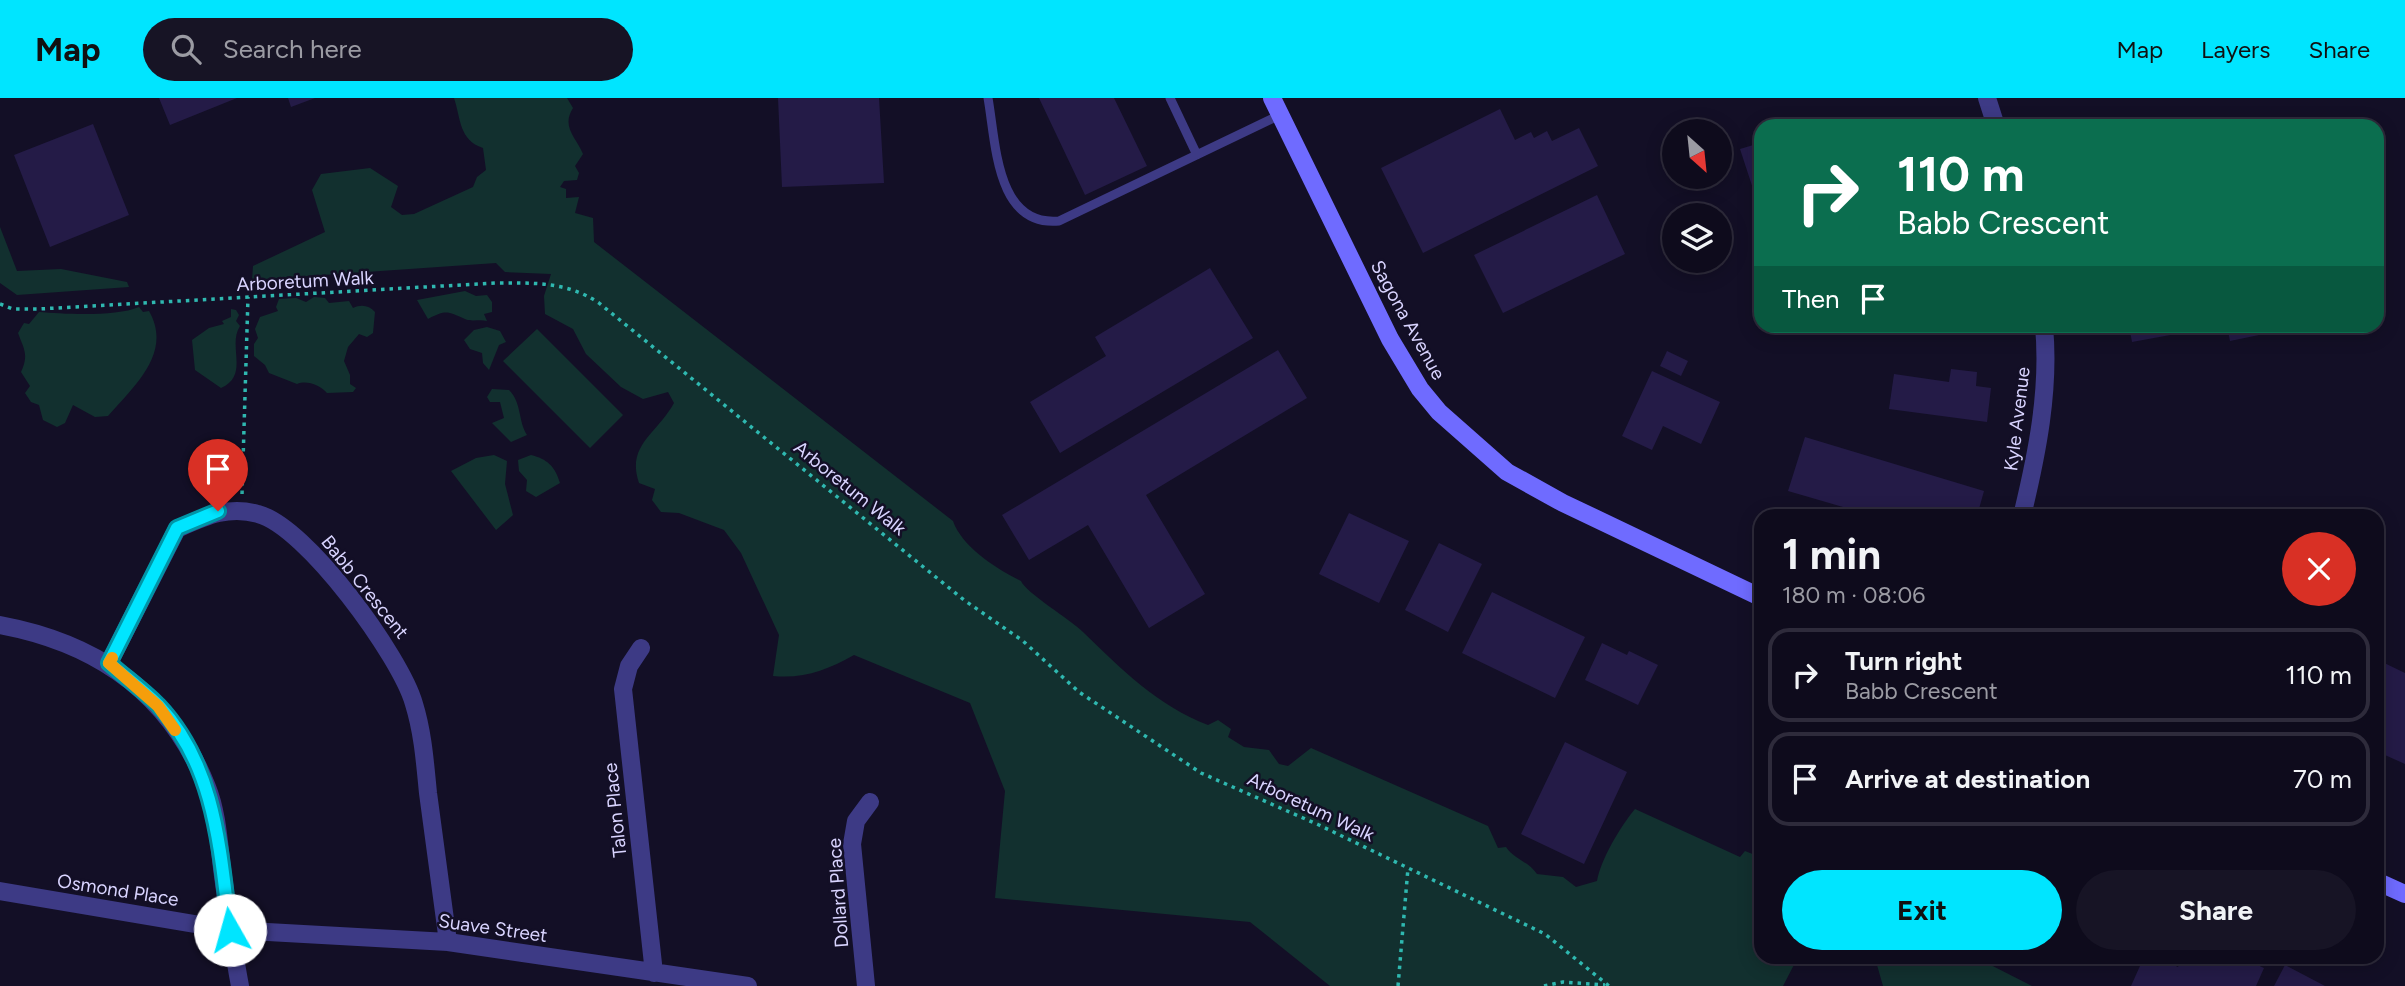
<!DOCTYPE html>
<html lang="en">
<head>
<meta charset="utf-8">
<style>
	:root { --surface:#0e0b1c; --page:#171425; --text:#f1f3f6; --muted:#9b9ba3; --line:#2e2b3b; --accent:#00e5ff }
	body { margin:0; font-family:Figtree,sans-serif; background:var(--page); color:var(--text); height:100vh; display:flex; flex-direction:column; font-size:26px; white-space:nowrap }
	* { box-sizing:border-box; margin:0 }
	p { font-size:23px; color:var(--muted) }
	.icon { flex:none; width:38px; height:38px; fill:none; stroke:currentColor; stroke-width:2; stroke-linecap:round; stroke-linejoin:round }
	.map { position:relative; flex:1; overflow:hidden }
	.drawer { position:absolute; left:1754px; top:411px; width:630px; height:455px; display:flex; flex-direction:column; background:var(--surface); border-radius:21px; box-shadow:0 4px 18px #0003,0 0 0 2px var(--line) }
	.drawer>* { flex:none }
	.banner { position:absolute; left:1754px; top:21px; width:630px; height:214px; border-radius:21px; box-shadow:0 4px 18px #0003,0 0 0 2px var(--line); background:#0b6e4f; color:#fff; overflow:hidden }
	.needle { width:46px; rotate:153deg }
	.tools { position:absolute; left:1662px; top:21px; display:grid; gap:14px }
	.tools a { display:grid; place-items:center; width:70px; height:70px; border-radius:50%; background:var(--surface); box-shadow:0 4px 18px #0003,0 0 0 2px var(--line); font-size:35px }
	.pin { position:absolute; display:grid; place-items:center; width:60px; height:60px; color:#fff; margin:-72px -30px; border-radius:50% 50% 50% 0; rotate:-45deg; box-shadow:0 0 7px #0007 }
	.pin .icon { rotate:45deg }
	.me { position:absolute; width:77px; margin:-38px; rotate:353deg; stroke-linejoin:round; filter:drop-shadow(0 0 5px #0008) }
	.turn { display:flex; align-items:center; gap:24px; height:147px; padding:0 28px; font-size:32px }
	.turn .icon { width:91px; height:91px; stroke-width:2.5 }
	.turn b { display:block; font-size:49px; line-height:60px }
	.then { display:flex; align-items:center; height:66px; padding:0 28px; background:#0003; gap:14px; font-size:26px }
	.round { display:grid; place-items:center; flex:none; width:74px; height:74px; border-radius:37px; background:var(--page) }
	.summary { display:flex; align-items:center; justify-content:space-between; height:119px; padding:0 28px }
	h1 { font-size:42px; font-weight:700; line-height:52px }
	.button { display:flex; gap:14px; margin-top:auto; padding:14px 28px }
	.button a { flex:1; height:80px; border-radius:42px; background:var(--accent); color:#111; font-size:28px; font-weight:700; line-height:80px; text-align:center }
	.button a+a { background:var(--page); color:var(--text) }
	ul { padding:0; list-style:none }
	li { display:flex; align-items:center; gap:21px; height:94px; margin:0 14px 10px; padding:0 14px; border:4px solid var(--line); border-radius:21px }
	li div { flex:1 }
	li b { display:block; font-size:26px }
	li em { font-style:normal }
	header { display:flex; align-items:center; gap:42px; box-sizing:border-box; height:98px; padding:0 35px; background:var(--accent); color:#111 }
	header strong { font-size:33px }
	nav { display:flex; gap:38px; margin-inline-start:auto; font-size:24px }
	.search { width:490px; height:63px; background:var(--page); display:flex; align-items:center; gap:18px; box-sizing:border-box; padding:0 24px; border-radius:38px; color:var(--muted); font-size:26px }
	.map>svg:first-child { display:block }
</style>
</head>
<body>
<header>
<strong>Map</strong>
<div class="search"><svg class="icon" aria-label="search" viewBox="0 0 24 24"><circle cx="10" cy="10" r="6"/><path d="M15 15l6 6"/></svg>Search here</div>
<nav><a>Map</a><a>Layers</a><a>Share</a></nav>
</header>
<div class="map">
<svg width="2405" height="888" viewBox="0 0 2405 888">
	<rect width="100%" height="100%" fill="#130f26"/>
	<path fill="#12302f" d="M 454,0 L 567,0 L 573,10 C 561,29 576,39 583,56 L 575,68 L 579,75 L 577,82 L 564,83 L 560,89 L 566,91 L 566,100 L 579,99 L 575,115 L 593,120 L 594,144 L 953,423 C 962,449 997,471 1021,483 C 1025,494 1071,522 1083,534 C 1120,570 1158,608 1208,627 L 1218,622 L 1231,631 L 1228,639 L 1244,649 L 1269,652 L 1279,666 L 1288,668 L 1311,650 L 1488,728 L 1498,750 L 1506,749 C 1515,762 1528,763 1537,776 L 1563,779 L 1576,789 L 1597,783 C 1601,761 1620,729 1635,711 L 1740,759 L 1745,753 L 1760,759 L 1760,859 L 1798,859 L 1783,888 L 1330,888 L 1250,824 L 995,800 L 1005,693 L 970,605 L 854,557 C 827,572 804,581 773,578 L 779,537 L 741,455 L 724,432 L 679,415 L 661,414 L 652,402 L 655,391 L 639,385 C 626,347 657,336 674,305 L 668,294 L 643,301 L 621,289 L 586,256 L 573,231 L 545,216 L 544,198 L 551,176 L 505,174 L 496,165 L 252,182 L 253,168 L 325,134 L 312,92 L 321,76 L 370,70 L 398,88 L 391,109 L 402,117 L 414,116 L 473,89 L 477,79 L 486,72 L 483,50 C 459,42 461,21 454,0 Z
		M 0,129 L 17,173 L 61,171 L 127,184 L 129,189 L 17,197 L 0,185 Z
		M 465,193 L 476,198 L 487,197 L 492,204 L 492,214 L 484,216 L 487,223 C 480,221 471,224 465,221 C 448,214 447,211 428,221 L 417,202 Z
		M 314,199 L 325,200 L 329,205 L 349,203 L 353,210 C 361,206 369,207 375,214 L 373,235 L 367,239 L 359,236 L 348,249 L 344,263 L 350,277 L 350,286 L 356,290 L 353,294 L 327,295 C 320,287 307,282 297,286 L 269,275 L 265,267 L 254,258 L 254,246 L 258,240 L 255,231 L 260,219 L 278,213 L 276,209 L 279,201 L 296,200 L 306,204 Z
		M 139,209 L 143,214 L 149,213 C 173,255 134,288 108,318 L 95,319 L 73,307 L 65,325 L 57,329 L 43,322 L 39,307 L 31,304 L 25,295 L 30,288 L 21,274 C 29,257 24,251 18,235 L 24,225 L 29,226 L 39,214 C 64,216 116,219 139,209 Z
		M 231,211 L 236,212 L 239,217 L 236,223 L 240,228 C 227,248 250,277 221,290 L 195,272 L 192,242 L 209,230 L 224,226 L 222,223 L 231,219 Z
		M 487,229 L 500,233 L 506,244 L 499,247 L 489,272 L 483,265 L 482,255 L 470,251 L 464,242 L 474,232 Z
		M 537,231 L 623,317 L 590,350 L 503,263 Z
		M 492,291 L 509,292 C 522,305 518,323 527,337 L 511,344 L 492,325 L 504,320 L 500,304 L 490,304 L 487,299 Z
		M 494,357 L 507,363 L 505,386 L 513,417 L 496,432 L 451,373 L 476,360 Z
		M 531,357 C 547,361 555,368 560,385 L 536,399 L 526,393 L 527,382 L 519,373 L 518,362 Z
		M 1975,859 L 2032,888 L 1883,888 L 1875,860 Z"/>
	<path fill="#241b47" d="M 159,0 L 237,0 L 170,27 Z
		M 288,0 L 315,0 L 291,9 Z
		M 778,0 L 879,0 L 884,85 L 782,89 Z
		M 1039,0 L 1114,0 L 1147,68 L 1085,97 Z
		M 1500,11 L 1515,42 L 1531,34 L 1534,40 L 1547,33 L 1552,43 L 1579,30 L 1598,68 L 1423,155 L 1381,70 Z
		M 93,26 L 129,117 L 50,149 L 14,57 Z
		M 1760,45 L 1760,112 L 1740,51 Z
		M 1597,97 L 1625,156 L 1503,215 L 1474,157 Z
		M 1210,170 L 1253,240 L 1060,355 L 1030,304 L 1106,258 L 1095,239 Z
		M 2129,228 L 2214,228 L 2214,229 L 2132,244 Z
		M 2227,228 L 2258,228 L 2259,237 L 2230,243 Z
		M 1278,252 L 1307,300 L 1146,397 L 1205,496 L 1149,530 L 1088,427 L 1029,462 L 1002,417 Z
		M 1667,253 L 1688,263 L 1681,278 L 1660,268 Z
		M 1951,271 L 1977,274 L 1976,288 L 1991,290 L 1987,324 L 1889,311 L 1894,276 L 1949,284 Z
		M 1652,273 L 1720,304 L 1701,346 L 1663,328 L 1652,352 L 1622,338 Z
		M 1805,339 L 1984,393 L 1977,418 L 1874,418 L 1788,393 Z
		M 1349,415 L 1409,443 L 1379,505 L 1319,476 Z
		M 1439,445 L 1482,466 L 1448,534 L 1405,512 Z
		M 1492,494 L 1585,539 L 1555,600 L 1462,555 Z
		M 1602,545 L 1627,557 L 1629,553 L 1658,567 L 1638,607 L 1585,582 Z
		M 2376,561 L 2405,575 L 2405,666 L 2376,653 Z
		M 1565,644 L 1627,674 L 1584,766 L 1521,736 Z
		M 2144,859 L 2156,859 L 2178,869 L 2182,859 L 2240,859 L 2264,870 L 2256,888 L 2131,888 Z
		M 2285,867 L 2325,888 L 2274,888 Z"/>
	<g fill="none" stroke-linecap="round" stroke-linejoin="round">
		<path stroke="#2fb8b0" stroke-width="3.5" stroke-dasharray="3.5 5" stroke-linecap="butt" d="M 0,206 L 13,211 L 39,211 L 495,185 C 533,185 566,183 599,205 L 964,502 L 1023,543 L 1079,594 L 1201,675 L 1319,727 L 1545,836 L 1609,888
			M 242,396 L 248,199
			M 1398,888 L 1408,770
			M 1544,888 L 1563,884 L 1605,887"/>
		<path stroke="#3d3a85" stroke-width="9" d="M 988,0 C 996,45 996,129 1059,123 L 1280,17
			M 1170,0 L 1197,57"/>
		<path stroke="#3d3a85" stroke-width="18" d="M 1987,0 L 1996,28
			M 2022,418 C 2037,356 2050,292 2044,228
			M 0,527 C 97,545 170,595 207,689 C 218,716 219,749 223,778 C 228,815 233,851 240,888
			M 641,550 L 629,568 L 623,591 L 654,875
			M 109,565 L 177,431 C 204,419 228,407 258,416 C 306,428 401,559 414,606 C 423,635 425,665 428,695 C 435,745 441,794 448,844
			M 0,793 L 230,832 L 448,844 L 748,888
			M 866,888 L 852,746 L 856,723 L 870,704"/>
		<path stroke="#6f6bff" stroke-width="18" d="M 1272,0 L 1390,241 L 1420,291 L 1439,314 L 1507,374 L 1563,405 L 1760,499
			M 2376,783 L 2405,796"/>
	</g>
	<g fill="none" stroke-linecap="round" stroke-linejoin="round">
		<g stroke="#0095a6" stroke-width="18">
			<path id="route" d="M 218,413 L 177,430 L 109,565 C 125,579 143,592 158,607 C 216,668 220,753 230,832"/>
		</g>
		<use href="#route" stroke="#00e5ff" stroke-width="12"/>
		<path stroke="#f59e0b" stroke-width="12" d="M 112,560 L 109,565 L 158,608 L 175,632"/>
	</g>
	<g text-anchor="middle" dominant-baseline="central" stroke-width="5" stroke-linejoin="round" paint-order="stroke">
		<g font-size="19" fill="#d9d4ff" stroke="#130f26">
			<text transform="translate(305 183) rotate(-3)">Arboretum Walk</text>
			<text transform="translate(1408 222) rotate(61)">Sagona Avenue</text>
			<text transform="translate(2017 321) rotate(-83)">Kyle Avenue</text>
			<text transform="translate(850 390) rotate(39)">Arboretum Walk</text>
			<text transform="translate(365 489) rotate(51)">Babb Crescent</text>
			<text transform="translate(1311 709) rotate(25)">Arboretum Walk</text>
			<text transform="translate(615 712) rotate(-96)">Talon Place</text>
			<text transform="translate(118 792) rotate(9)">Osmond Place</text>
			<text transform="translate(838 795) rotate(-94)">Dollard Place</text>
			<text transform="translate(493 830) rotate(8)">Suave Street</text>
		</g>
	</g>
</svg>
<div class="tools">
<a><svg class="needle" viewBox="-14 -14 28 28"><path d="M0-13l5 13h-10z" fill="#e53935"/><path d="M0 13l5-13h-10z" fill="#9b9ba3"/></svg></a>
<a><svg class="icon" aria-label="layers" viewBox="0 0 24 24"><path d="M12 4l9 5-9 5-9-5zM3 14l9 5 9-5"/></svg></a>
</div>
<div class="pin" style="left:218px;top:413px;background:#d93025"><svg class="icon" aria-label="arrive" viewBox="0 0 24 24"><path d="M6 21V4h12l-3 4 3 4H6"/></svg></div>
<svg class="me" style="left:230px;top:832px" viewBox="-20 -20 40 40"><circle r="19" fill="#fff"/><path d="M0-13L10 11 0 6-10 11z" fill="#00e5ff"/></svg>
<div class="banner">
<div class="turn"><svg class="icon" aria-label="right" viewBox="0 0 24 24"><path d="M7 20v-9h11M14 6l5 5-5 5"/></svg><div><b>110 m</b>Babb Crescent</div></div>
<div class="then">Then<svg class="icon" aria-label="arrive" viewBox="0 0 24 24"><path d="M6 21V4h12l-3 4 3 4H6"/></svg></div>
</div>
<section class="drawer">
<div class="summary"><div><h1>1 min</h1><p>180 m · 08:06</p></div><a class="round" style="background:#d93025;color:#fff"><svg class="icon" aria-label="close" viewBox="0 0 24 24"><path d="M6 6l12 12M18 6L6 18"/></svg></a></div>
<ul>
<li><svg class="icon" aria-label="right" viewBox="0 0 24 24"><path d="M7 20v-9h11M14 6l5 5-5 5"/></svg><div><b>Turn right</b><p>Babb Crescent</p></div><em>110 m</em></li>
<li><svg class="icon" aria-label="arrive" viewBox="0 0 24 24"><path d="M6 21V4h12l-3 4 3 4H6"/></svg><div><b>Arrive at destination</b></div><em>70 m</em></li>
</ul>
<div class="button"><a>Exit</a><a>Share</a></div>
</section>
</div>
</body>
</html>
